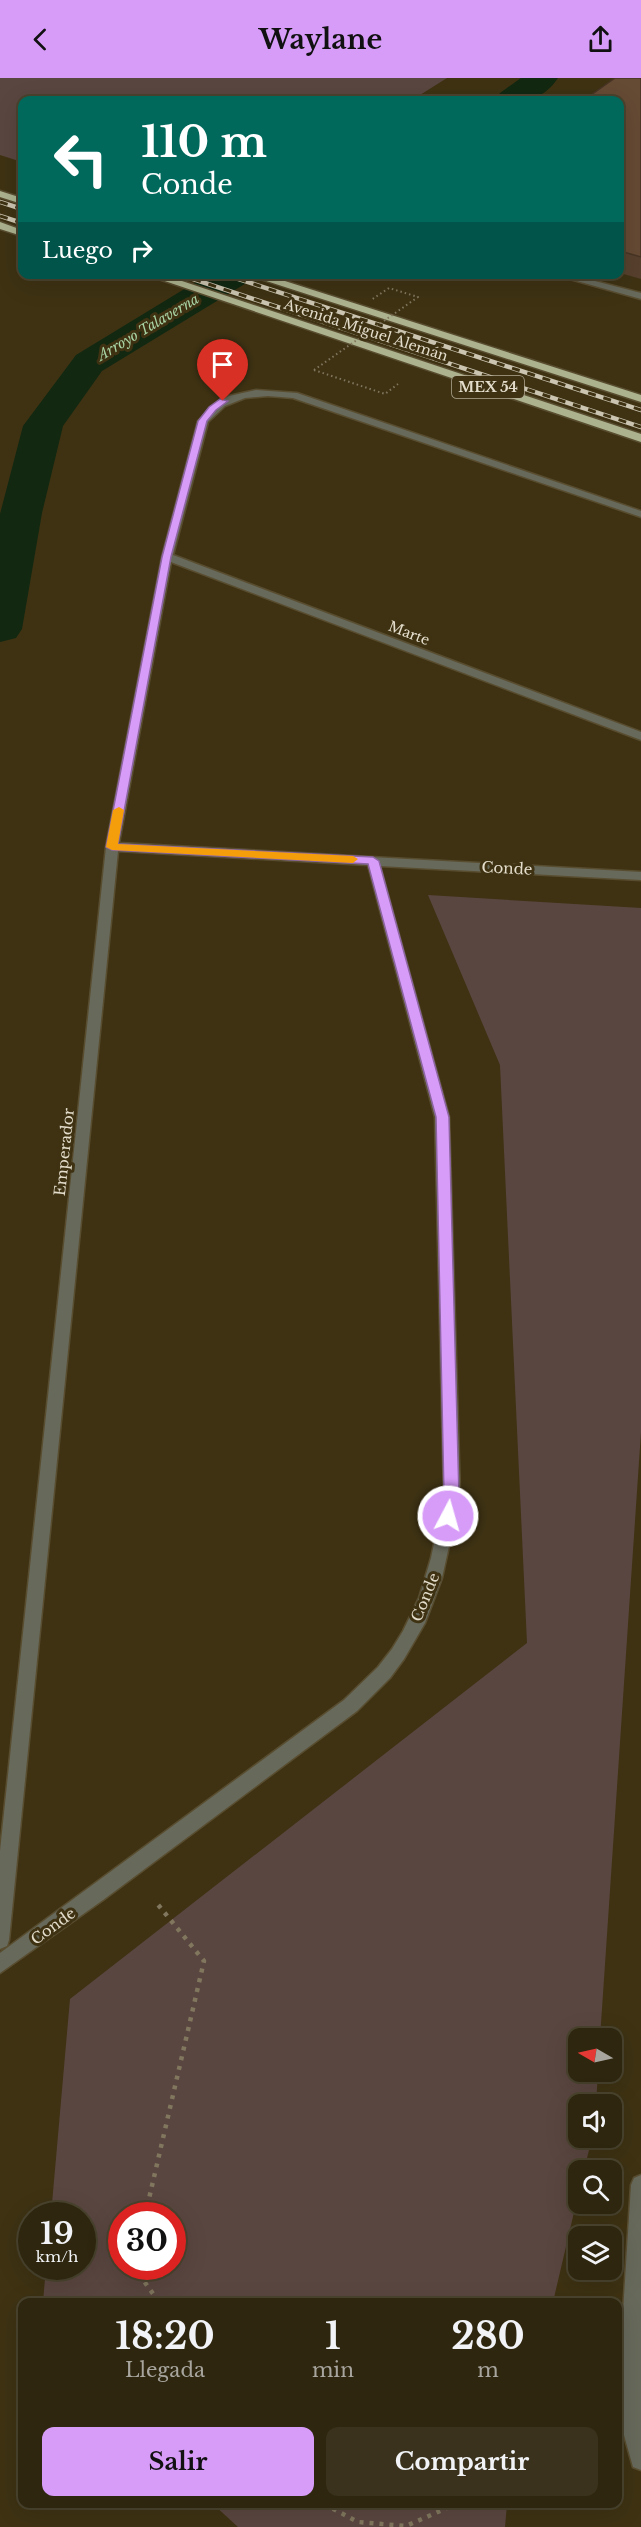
<!DOCTYPE html>
<html lang="es">
<head>
<meta charset="utf-8">
<style>
	:root { --surface:#2e260e; --page:#3a321c; --text:#f1f3f6; --muted:#a7a59e; --line:#49432e; --accent:#d79bf8 }
	body { margin:0; font-family:"Libre Baskerville",serif; background:var(--page); color:var(--text); height:100vh; display:flex; flex-direction:column; font-size:22px; white-space:nowrap }
	* { box-sizing:border-box; margin:0 }
	p { font-size:20px; color:var(--muted) }
	.icon { flex:none; width:33px; height:33px; fill:none; stroke:currentColor; stroke-width:2; stroke-linecap:round; stroke-linejoin:round }
	.map { position:relative; flex:1; overflow:hidden }
	.details { position:absolute; left:18px; top:2220px; width:604px; height:210px; display:flex; flex-direction:column; background:var(--surface); border-radius:12px; box-shadow:0 6px 24px #0002,0 0 0 2px var(--line) }
	.details>* { flex:none }
	.hud { position:absolute; left:18px; top:18px; width:606px; height:183px; border-radius:12px; box-shadow:0 6px 24px #0002,0 0 0 2px var(--line); background:#00695c; color:#fff; overflow:hidden }
	.needle { width:39px; rotate:279deg }
	.buttons { position:absolute; left:568px; top:1950px; display:grid; gap:12px }
	.buttons a { display:grid; place-items:center; width:54px; height:54px; border-radius:12px; background:var(--surface); box-shadow:0 6px 24px #0002,0 0 0 2px var(--line); font-size:30px }
	.speed { position:absolute; left:18px; top:2124px; display:flex; gap:12px; font-size:30px; font-weight:700; text-align:center }
	.speed>* { display:grid; place-content:center; width:78px; height:78px; border-radius:50%; background:var(--surface); box-shadow:0 6px 24px #0002,0 0 0 2px var(--line); line-height:1 }
	.speed small { font-size:15px; font-weight:400 }
	.speed .limit { border:9px solid #d22; background:#fff; color:#111 }
	.pin { position:absolute; display:grid; place-items:center; width:51px; height:51px; color:#fff; margin:-62px -26px; border-radius:50% 50% 50% 0; rotate:-45deg; box-shadow:0 0 6px #0007 }
	.pin .icon { rotate:45deg }
	.me { position:absolute; width:66px; margin:-33px; rotate:6deg; stroke-linejoin:round; filter:drop-shadow(0 0 4px #0008) }
	.turn { display:flex; align-items:center; gap:21px; height:126px; padding:0 24px; font-size:27px }
	.turn .icon { width:78px; height:78px; stroke-width:2.5 }
	.turn b { display:block; font-size:42px; line-height:51px }
	.then { display:flex; align-items:center; height:57px; padding:0 24px; background:#0003; gap:12px; font-size:22px }
	.eta { display:flex; justify-content:space-evenly; align-items:center; height:102px; text-align:center }
	.eta b { font-size:36px; font-weight:700; line-height:42px }
	.button { display:flex; gap:12px; margin-top:auto; padding:12px 24px }
	.button a { flex:1; height:69px; border-radius:12px; background:var(--accent); color:#111; font-size:24px; font-weight:700; line-height:69px; text-align:center }
	.button a+a { background:var(--page); color:var(--text) }
	header { display:flex; justify-content:space-between; align-items:center; height:78px; padding:0 24px; background:var(--accent); color:#111; font-size:27px; font-weight:700 }
	.map>svg:first-child { display:block }
</style>
</head>
<body>
<header><svg class="icon" aria-label="back" viewBox="0 0 24 24"><path d="M15 5l-7 7 7 7"/></svg>Waylane<svg class="icon" aria-label="share" viewBox="0 0 24 24"><path d="M12 15V3M7 8l5-5 5 5M5 13v7h14v-7"/></svg></header>
<div class="map">
<svg width="641" height="2449" viewBox="0 0 641 2449">
	<rect width="100%" height="100%" fill="#3e3213"/>
	<path fill="#5a4640" fill-rule="evenodd" d="M 0,0 L 447,0 L 412,22 L 22,22 L 22,84 L 0,77 Z
		M 428,817 L 641,830 L 641,1354 L 600,1960 L 579,1960 L 579,1994 L 598,1994 L 596,2026 L 579,2026 L 579,2060 L 592,2060 L 584,2092 L 579,2092 L 579,2113 L 553,2224 L 43,2224 L 46,2189 L 82,2188 L 82,2138 L 51,2137 L 70,1921 L 527,1565 L 500,987 ZM 122,2138 L 172,2138 L 172,2188 L 122,2188 Z
		M 213,2426 L 507,2426 L 505,2449 L 238,2449 Z"/>
	<g fill="none" stroke-linecap="round" stroke-linejoin="round">
		<path fill="#122811" fill-rule="evenodd" d="M 521,0 L 558,0 C 540,26 523,22 495,22 L 500,15 Z
			M 209,196 L 253,196 L 248,204 L 102,293 L 63,348 L 42,435 L 22,551 L 16,560 L 0,564 L 0,436 L 23,348 L 76,277 Z"/>
		<g stroke="#594d30" stroke-width="3">
			<path id="lane" d="M 552,196 L 568,196 L 641,215 L 641,221 Z"/>
		</g>
		<g stroke="#594d30" stroke-width="3">
			<path id="street" d="M 256,312 L 297,315 L 641,433 L 641,439 L 293,320 L 268,318 L 245,320 L 225,328 L 208,344 L 173,477 L 641,654 L 641,662 L 171,484 L 119,765 L 641,794 L 641,802 L 380,788 L 449,1039 L 460,1418 L 442,1500 L 425,1545 L 404,1581 L 390,1600 L 357,1633 L 103,1822 L 0,1895 L 0,1875 L 344,1622 L 378,1589 L 392,1571 L 403,1553 L 419,1520 L 431,1480 L 444,1418 L 435,1039 L 368,787 L 118,773 L 9,1862 L 7,1868 L 0,1871 L 0,1773 L 106,769 L 162,479 L 198,343 L 218,324 L 229,318 Z
				M 641,2097 L 641,2392 L 633,2389 L 622,2350 L 619,2298 L 631,2107 L 634,2100 Z"/>
		</g>
		<g stroke="#594d30" stroke-width="3">
			<path id="highway" d="M 0,113 L 22,120 L 22,126 L 0,119 Z
				M 0,144 L 22,152 L 22,158 L 0,151 Z
				M 144,196 L 161,196 L 641,356 L 641,364 Z
				M 245,196 L 263,196 L 641,317 L 641,324 Z"/>
		</g>
		<path stroke="#81775e" stroke-width="4.5" stroke-dasharray="4 6" stroke-linecap="butt" d="M 145,2138 L 204,1883 L 155,1823
			M 133,2188 L 159,2224
			M 324,2426 L 358,2444 L 406,2448 L 456,2426"/>
		<use href="#lane" fill="#67695b" fill-rule="evenodd"/>
		<use href="#street" fill="#67695b" fill-rule="evenodd"/>
		<use href="#highway" fill="#acb28e" fill-rule="evenodd"/>
		<g stroke="#cbc4b0" stroke-width="4.5">
			<path id="rail" d="M 0,124 L 22,131
				M 0,138 L 22,145
				M 178,196 L 641,349
				M 223,196 L 641,332"/>
		</g>
		<use href="#rail" stroke="#3e3213" stroke-width="3" stroke-dasharray="8" stroke-linecap="butt"/>
		<path stroke="#81775e" stroke-width="2" stroke-dasharray="1.5 3" stroke-linecap="butt" d="M 314,292 L 418,219 L 389,210 L 371,222
			M 314,292 L 385,316 L 398,306"/>
	</g>
	<path fill="#57402d" d="M 641,0 L 641,201 L 620,195 L 620,22 Z"/>
	<path fill="#654a34" stroke="#473424" stroke-width="1.5" d="M 615,0 L 641,0 L 641,179 L 620,173 L 620,22 L 584,22 Z"/>
	<path fill="#d79bf8" stroke="#8c65a1" stroke-width="1.5" d="M 220,321 L 228,323 L 216,332 L 207,343 L 171,479 L 118,766 L 373,779 L 379,783 L 449,1039 L 459,1418 L 453,1443 L 443,1443 L 441,1438 L 444,1418 L 436,1039 L 368,786 L 112,772 L 106,769 L 162,479 L 198,343 L 209,329 Z"/>
	<path fill="#f59e0b" d="M 119,729 L 124,732 L 118,766 L 353,778 L 358,781 L 353,785 L 112,772 L 106,769 L 113,732 Z"/>
	<g text-anchor="middle" dominant-baseline="central" stroke-width="6" stroke-linejoin="round" paint-order="stroke">
		<g font-size="14" font-style="italic" fill="#a9d4a5" stroke="#3e3213">
			<text transform="translate(148 249) rotate(-31)">Arroyo Talaverna</text>
		</g>
		<g font-size="14" fill="#e4ddcb" stroke="#3e3213">
			<text transform="translate(366 252) rotate(18)">Avenida Miguel Alemán</text>
			<text transform="translate(409 555) rotate(21)">Marte</text>
		</g>
		<rect fill="#3e3213" stroke="#b2aa94" stroke-width="1.5" x="452" y="298" width="72" height="22" rx="4.5"/>
		<g font-size="14" font-weight="bold" fill="#e4ddcb">
			<text x="488" y="309">MEX 54</text>
		</g>
		<g font-size="15" fill="#e4ddcb" stroke="#3e3213">
			<text transform="translate(507 790) rotate(3)">Conde</text>
			<text transform="translate(64 1074) rotate(-84)">Emperador</text>
			<text transform="translate(425 1519) rotate(-68)">Conde</text>
			<text transform="translate(53 1848) rotate(-36)">Conde</text>
		</g>
	</g>
</svg>
<div class="buttons">
<a><svg class="needle" viewBox="-14 -14 28 28"><path d="M0-13l5 13h-10z" fill="#e53935"/><path d="M0 13l5-13h-10z" fill="#a7a59e"/></svg></a>
<a><svg class="icon" aria-label="sound" viewBox="0 0 24 24"><path d="M4 9h4l5-4v14l-5-4H4zM17 9q2 3 0 6"/></svg></a>
<a><svg class="icon" aria-label="search" viewBox="0 0 24 24"><circle cx="10" cy="10" r="6"/><path d="M15 15l6 6"/></svg></a>
<a><svg class="icon" aria-label="layers" viewBox="0 0 24 24"><path d="M12 4l9 5-9 5-9-5zM3 14l9 5 9-5"/></svg></a>
</div>
<div class="speed"><div>19<small>km/h</small></div><div class="limit">30</div></div>
<div class="pin" style="left:223px;top:323px;background:#d93025"><svg class="icon" aria-label="arrive" viewBox="0 0 24 24"><path d="M6 21V4h12l-3 4 3 4H6"/></svg></div>
<svg class="me" style="left:448px;top:1438px" viewBox="-20 -20 40 40"><circle r="17" fill="#d79bf8" stroke="#fff" stroke-width="3"/><path d="M0-11L8 9 0 5-8 9z" fill="#fff"/></svg>
<div class="hud">
<div class="turn"><svg class="icon" aria-label="left" viewBox="0 0 24 24"><path d="M17 20v-9H6M10 6l-5 5 5 5"/></svg><div><b>110 m</b>Conde</div></div>
<div class="then">Luego<svg class="icon" aria-label="right" viewBox="0 0 24 24"><path d="M7 20v-9h11M14 6l5 5-5 5"/></svg></div>
</div>
<section class="details">
<div class="eta">
<div><b>18:20</b><p>Llegada</p></div>
<div><b>1</b><p>min</p></div>
<div><b>280</b><p>m</p></div>
</div>
<div class="button"><a>Salir</a><a>Compartir</a></div>
</section>
</div>
</body>
</html>
